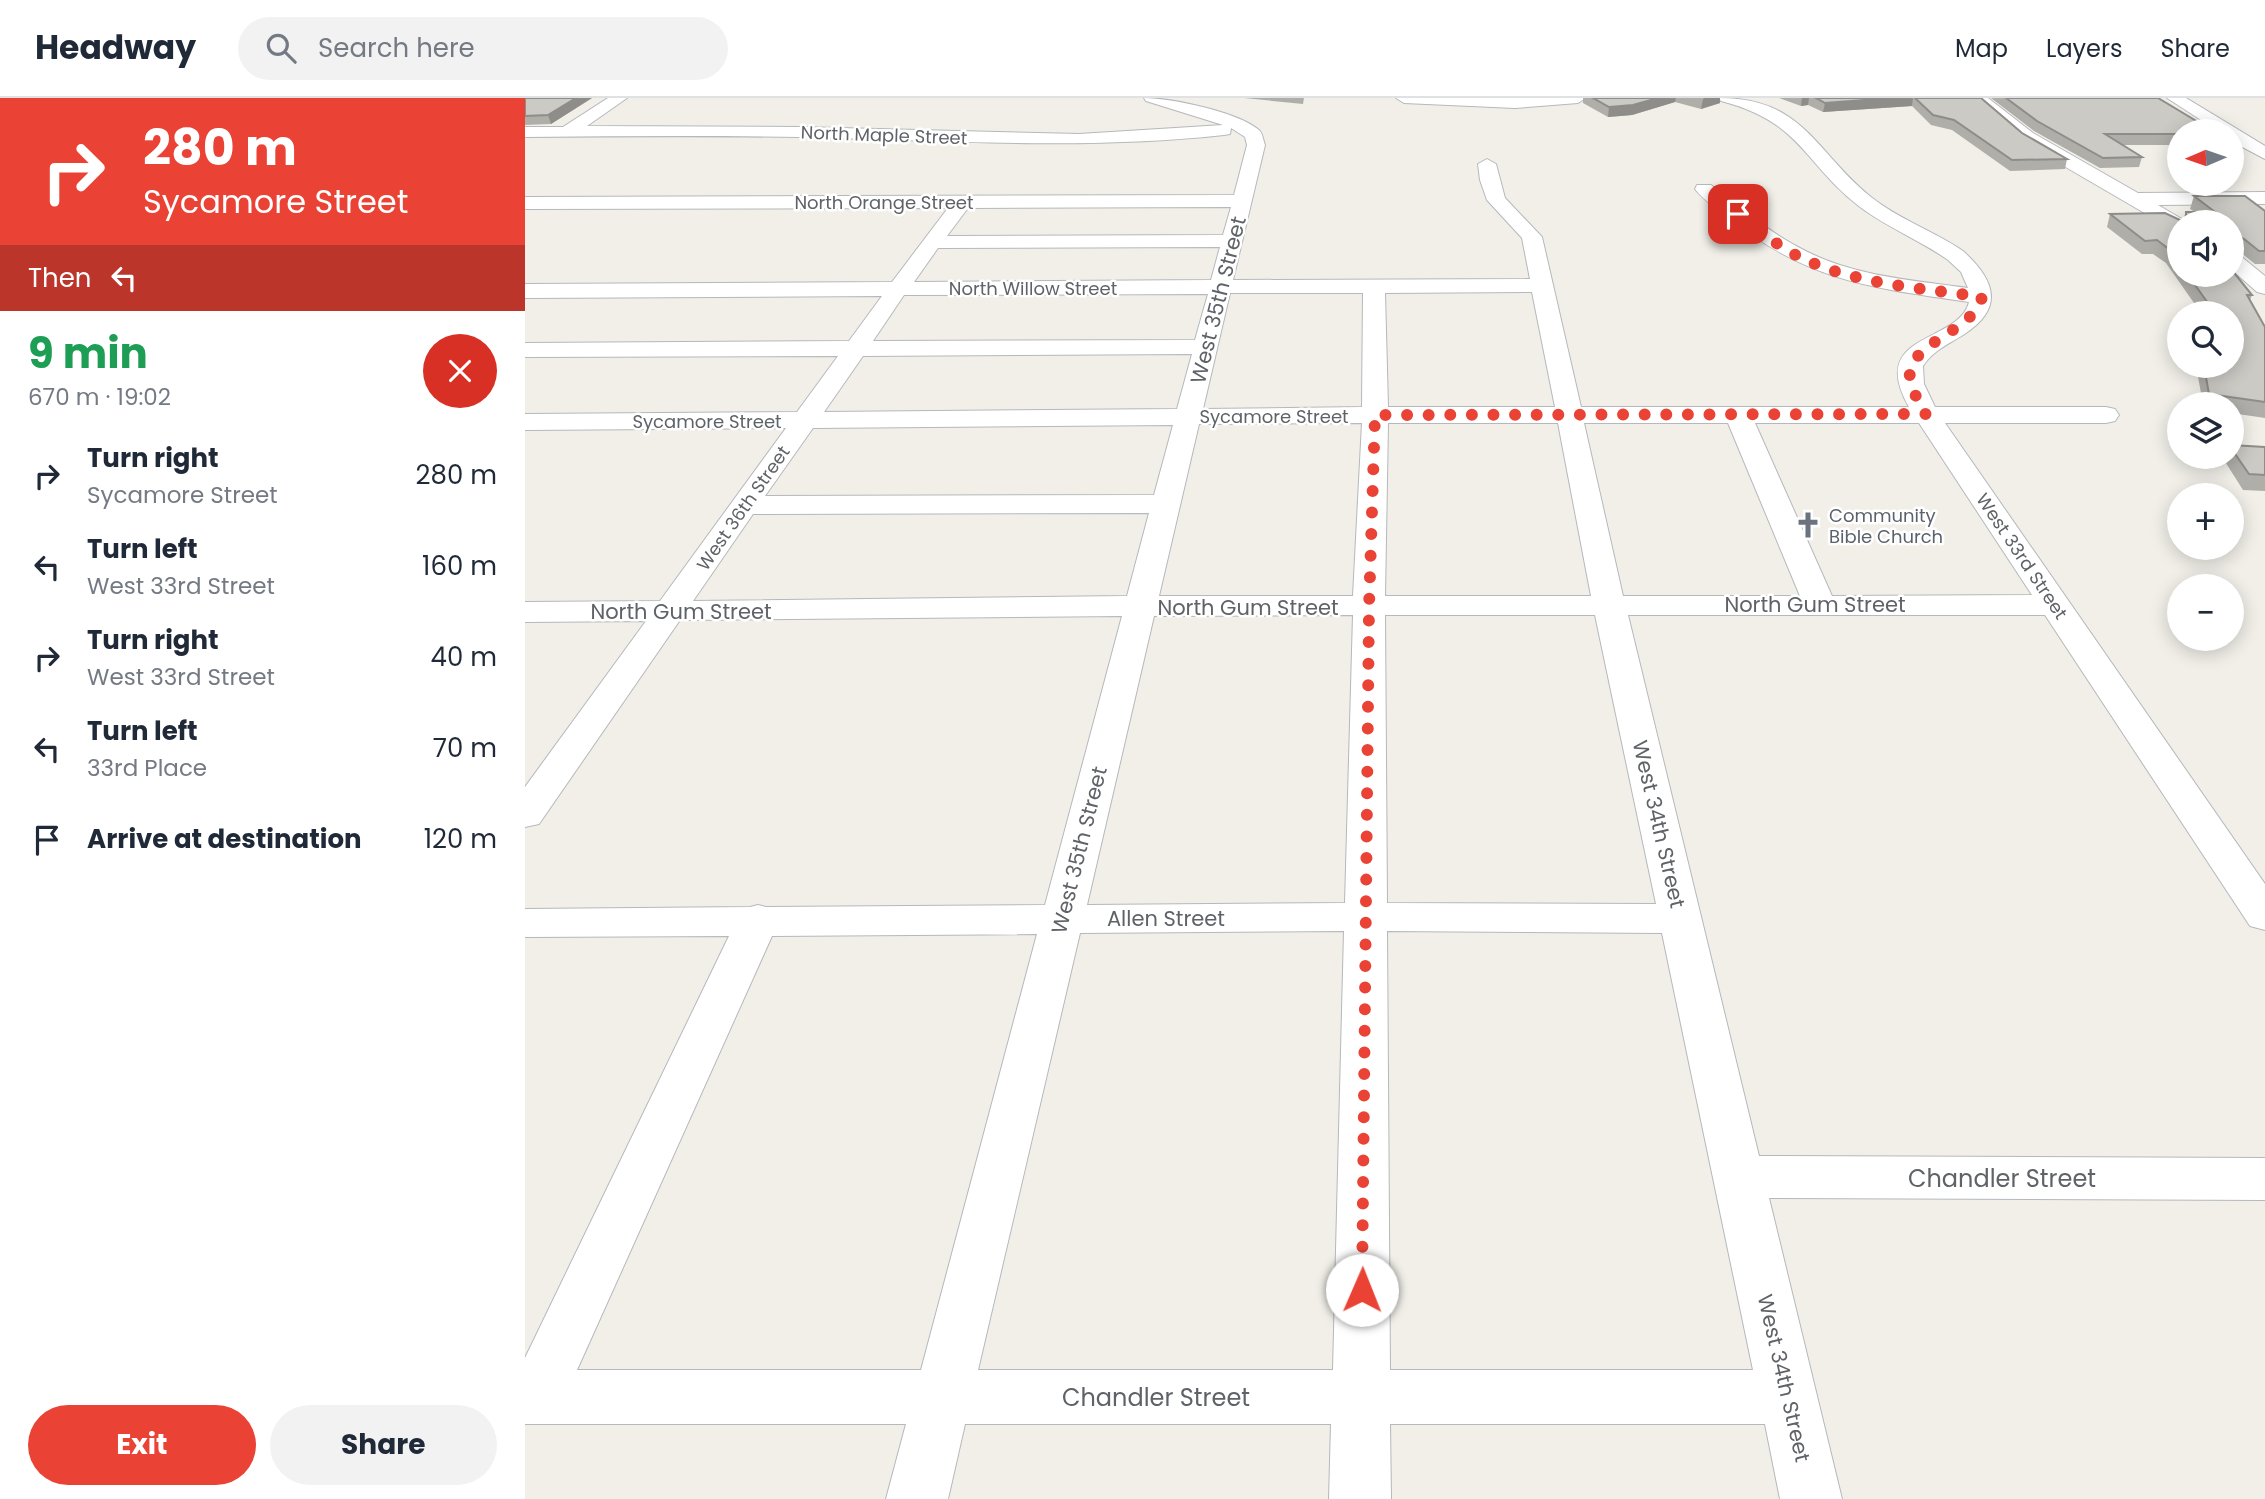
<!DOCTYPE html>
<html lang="en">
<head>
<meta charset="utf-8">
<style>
	:root { --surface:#fff; --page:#f2f2f3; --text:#1f2937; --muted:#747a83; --line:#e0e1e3; --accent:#ea4335 }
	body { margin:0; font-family:Poppins,sans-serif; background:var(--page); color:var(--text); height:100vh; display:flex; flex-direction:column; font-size:26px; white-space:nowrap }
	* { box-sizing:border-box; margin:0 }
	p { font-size:23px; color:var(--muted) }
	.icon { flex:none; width:38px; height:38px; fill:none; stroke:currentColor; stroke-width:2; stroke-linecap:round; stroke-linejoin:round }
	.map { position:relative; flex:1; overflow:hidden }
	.details { display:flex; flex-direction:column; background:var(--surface); width:525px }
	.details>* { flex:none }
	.guide { background:#ea4335; color:#fff; overflow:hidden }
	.needle { width:46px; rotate:268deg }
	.controls { position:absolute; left:1642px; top:21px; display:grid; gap:14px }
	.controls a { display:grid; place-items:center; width:77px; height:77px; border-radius:50%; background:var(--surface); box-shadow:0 4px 18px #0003; font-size:35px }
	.pin { position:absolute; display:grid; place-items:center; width:60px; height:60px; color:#fff; margin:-30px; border-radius:14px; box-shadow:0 4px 10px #0006 }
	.me { position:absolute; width:77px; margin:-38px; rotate:1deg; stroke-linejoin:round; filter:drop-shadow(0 0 5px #0008) }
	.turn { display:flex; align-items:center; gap:24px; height:147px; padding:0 28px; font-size:32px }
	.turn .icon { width:91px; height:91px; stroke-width:2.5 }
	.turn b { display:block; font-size:49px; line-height:60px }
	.then { display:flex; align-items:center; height:66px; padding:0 28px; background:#0003; gap:14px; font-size:26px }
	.round { display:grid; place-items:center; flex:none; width:74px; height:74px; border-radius:37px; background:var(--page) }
	.summary { display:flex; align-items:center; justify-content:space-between; height:119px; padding:0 28px }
	h1 { font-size:42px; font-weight:700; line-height:52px; color:#1e9e55 }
	.action { display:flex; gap:14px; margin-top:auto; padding:14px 28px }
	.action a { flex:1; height:80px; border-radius:42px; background:var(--accent); color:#fff; font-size:28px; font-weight:700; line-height:80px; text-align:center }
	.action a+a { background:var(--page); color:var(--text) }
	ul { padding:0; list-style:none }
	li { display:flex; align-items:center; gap:21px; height:91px; padding:0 28px }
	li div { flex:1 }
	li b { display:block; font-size:26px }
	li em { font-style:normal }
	header { display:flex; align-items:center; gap:42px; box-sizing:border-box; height:98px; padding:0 35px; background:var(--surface); border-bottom:2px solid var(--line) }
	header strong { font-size:33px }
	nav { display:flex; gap:38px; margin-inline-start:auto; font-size:24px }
	.search { width:490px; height:63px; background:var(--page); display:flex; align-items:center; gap:18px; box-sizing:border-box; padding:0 24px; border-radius:38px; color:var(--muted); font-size:26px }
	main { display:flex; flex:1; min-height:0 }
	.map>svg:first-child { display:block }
</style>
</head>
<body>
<header>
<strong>Headway</strong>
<div class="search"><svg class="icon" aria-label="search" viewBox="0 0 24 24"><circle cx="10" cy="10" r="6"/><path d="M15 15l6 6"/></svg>Search here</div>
<nav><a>Map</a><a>Layers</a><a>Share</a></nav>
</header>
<main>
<section class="details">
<div class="guide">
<div class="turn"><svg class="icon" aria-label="right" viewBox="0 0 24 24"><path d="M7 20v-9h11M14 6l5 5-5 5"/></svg><div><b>280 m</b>Sycamore Street</div></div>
<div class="then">Then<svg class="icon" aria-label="left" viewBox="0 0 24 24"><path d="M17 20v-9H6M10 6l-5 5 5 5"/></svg></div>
</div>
<div class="summary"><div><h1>9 min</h1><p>670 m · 19:02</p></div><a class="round" style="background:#d93025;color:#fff"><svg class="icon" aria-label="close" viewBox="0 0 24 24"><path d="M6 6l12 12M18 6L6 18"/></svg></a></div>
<ul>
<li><svg class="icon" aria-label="right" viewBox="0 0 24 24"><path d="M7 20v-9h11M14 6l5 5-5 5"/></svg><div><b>Turn right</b><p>Sycamore Street</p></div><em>280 m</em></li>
<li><svg class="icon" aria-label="left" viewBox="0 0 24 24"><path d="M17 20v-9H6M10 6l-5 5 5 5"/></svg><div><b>Turn left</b><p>West 33rd Street</p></div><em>160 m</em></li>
<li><svg class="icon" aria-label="right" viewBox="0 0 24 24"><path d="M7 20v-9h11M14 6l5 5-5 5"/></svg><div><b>Turn right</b><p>West 33rd Street</p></div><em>40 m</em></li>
<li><svg class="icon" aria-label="left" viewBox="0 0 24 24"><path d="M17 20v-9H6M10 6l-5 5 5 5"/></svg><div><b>Turn left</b><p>33rd Place</p></div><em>70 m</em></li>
<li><svg class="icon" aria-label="arrive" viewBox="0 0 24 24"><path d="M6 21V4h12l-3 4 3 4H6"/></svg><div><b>Arrive at destination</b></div><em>120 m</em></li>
</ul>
<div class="action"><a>Exit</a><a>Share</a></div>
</section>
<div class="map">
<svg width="1740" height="1401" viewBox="0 0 1740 1401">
	<rect width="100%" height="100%" fill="#f1efe8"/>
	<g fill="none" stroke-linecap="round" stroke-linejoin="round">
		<g stroke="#b5b8bc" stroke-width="2">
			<path id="minor" d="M 83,0 L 102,0 L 62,28 L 274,29 L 554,36 L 698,27 L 621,3 L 619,0 C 646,0 713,14 734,32 C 738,36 738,42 740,47 L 708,182 L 1005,181 L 997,140 L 962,102 L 955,82 L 953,66 L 962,61 L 971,66 L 980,100 L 1017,139 L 1056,309 L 1384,309 C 1341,234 1434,246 1444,204 C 1349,190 1284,184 1207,122 C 1195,113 1179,103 1170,91 L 1172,87 L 1186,87 C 1214,108 1241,132 1273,149 C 1325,178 1385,182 1443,190 L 1436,174 L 1423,162 C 1395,142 1363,130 1335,109 C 1278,65 1277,24 1196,3 L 1194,0 C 1279,0 1289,53 1346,99 C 1373,121 1409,133 1438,153 C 1469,181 1480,209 1441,235 C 1426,245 1408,252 1398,268 L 1399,286 L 1410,309 L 1581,309 L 1590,311 L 1594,317 L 1590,323 L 1581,325 L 1420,325 L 1740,786 L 1740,832 L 1725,828 L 1520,517 L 1103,517 L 1234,1058 L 1740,1060 L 1740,1102 L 1244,1100 L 1317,1401 L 1255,1401 L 1240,1326 L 865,1326 L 866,1401 L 804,1401 L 806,1326 L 440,1326 L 423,1401 L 361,1401 L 381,1326 L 0,1326 L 0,1260 L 204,838 L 0,839 L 0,811 L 225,809 L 233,807 L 241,809 L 520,807 L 597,518 L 155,522 L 14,726 L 0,729 L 0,689 L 121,523 L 0,524 L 0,504 L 135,503 L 261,330 L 0,332 L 0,316 L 272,314 L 313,258 L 0,259 L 0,245 L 324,243 L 357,198 L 0,200 L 0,186 L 367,184 L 423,110 L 0,111 L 0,99 L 709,97 L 722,47 L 720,39 L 706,30 L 705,36 L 699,37 C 570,51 442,44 312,40 C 208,37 104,38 0,39 L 0,29 L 38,29 ZM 706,109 L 698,137 L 422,138 L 443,110 ZM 695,149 L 686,182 L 389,184 L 413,150 ZM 1007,194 L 1030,309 L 863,309 L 860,195 ZM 705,195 L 838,195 L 837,309 L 678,311 ZM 683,196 L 670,242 L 348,243 L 379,197 ZM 667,256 L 652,311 L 299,314 L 338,258 ZM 837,325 L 828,498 L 634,498 L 674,326 ZM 863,325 L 1033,325 L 1066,498 L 860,498 ZM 1059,325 L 1203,325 L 1275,498 L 1098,498 ZM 1230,325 L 1394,325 L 1507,497 L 1307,498 ZM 648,327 L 629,397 L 240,398 L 288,330 ZM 624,415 L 602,498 L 168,503 L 228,416 ZM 828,517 L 820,805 L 562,807 L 629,518 ZM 860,517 L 1070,517 L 1131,806 L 862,805 ZM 819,833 L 808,1272 L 453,1272 L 555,835 ZM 862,833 L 1137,835 L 1228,1272 L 865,1272 ZM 512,836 L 396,1272 L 52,1272 L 247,838 Z
				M 871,0 L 1061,0 L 1053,5 L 990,10 L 879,5 Z
				M 1445,0 L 1463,0 L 1508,35 L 1613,95 L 1740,94 L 1740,106 L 1633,107 L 1662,124 L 1654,124 L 1654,133 L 1647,131 L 1496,43 Z
				M 1642,0 L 1661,0 L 1740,48 L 1740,61 L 1706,43 L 1706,33 L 1693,33 Z
				M 1706,154 L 1713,156 L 1740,178 L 1740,196 L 1732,194 L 1706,171 Z"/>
		</g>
		<use href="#minor" fill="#fff" fill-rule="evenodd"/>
	</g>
	<path fill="#afaea9" d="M 0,0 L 67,0 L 26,26 L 0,27 Z
		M 719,0 L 779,0 L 778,6 Z
		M 1058,0 L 1195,0 L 1195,5 L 1176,11 L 1150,4 L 1107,17 L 1083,19 L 1058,5 Z
		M 1254,0 L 1456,0 L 1497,35 L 1542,61 L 1540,71 L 1485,73 L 1427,32 L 1406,27 L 1387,8 L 1298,14 L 1283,7 L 1276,8 Z
		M 1466,0 L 1633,0 L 1654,33 L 1654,47 L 1597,47 L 1617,59 L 1614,69 L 1575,70 L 1509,33 Z
		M 1669,98 L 1740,113 L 1740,166 L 1730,166 L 1715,154 L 1708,152 L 1706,158 L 1706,124 L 1654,124 L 1654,177 L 1706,177 L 1727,197 L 1725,202 L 1740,229 L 1740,320 L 1706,315 L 1706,306 L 1678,306 L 1671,268 L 1706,268 L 1706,215 L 1676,215 L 1641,165 L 1628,156 L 1617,156 L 1582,129 L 1585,116 L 1657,123 L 1661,114 L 1670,114 L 1665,111 Z
		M 1706,347 L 1740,349 L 1740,393 L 1718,392 L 1699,362 L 1700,359 L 1706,359 Z"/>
	<path fill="#8f8d8a" d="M 51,0 L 67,0 L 26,26 L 23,17 Z
		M 1133,0 L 1151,0 L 1150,4 L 1107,17 L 1083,19 L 1084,9 Z
		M 1180,0 L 1195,0 L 1195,5 L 1176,11 L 1178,1 Z
		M 1277,0 L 1284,0 L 1283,7 L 1276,8 Z
		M 1366,0 L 1388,0 L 1387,8 L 1298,14 L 1300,5 Z"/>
	<path fill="#cccac5" stroke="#8f8d8a" stroke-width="2" d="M 0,0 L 51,0 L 23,17 L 0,18 Z
		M 1068,0 L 1133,0 L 1108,7 L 1084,9 Z
		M 1291,0 L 1366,0 L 1300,5 Z
		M 1390,0 L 1456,0 L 1497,35 L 1542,61 L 1487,62 L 1429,22 L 1408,17 Z
		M 1481,0 L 1633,0 L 1688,33 L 1654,33 L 1654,36 L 1580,36 L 1617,59 L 1578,60 L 1512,23 Z
		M 1669,98 L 1720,98 L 1740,113 L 1740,153 L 1734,153 L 1719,141 L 1711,138 L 1708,141 L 1708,153 L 1706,153 L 1706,124 L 1654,124 L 1654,164 L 1645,152 L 1632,142 L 1620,143 L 1585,116 L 1640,115 L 1657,123 L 1661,120 L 1661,114 L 1690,114 Z
		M 1706,171 L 1727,197 L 1722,197 L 1740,229 L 1740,304 L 1684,296 L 1679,268 L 1706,268 L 1706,244 L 1711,244 L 1706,237 L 1706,215 L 1690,215 L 1663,177 L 1706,177 Z
		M 1706,347 L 1740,349 L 1740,377 L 1724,376 L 1706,350 Z"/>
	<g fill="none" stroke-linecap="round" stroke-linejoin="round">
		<path stroke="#ea4335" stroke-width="12" stroke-dasharray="0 21.6" d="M 837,1192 L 844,509 L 850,317 L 1401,316 C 1395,305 1387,294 1385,281 C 1380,245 1447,236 1457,199 C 1402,191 1332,186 1281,162 C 1256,151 1235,133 1213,116"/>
	</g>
	<defs>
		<g id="church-bare" transform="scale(2.1)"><path d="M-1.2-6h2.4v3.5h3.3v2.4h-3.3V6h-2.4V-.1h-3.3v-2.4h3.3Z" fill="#6b7280" stroke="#fff" stroke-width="2.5" paint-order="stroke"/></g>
	</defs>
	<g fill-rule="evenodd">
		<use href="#church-bare" x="1283" y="427"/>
	</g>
	<g text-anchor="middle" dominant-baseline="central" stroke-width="5" stroke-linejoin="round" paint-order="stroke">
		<g font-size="18" fill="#5f6368" stroke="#fff">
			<text transform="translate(359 37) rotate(2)">North Maple Street</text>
			<text x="359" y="104">North Orange Street</text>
			<text x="508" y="190">North Willow Street</text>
			<text x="749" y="318">Sycamore Street</text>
			<text x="182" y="323">Sycamore Street</text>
			<text transform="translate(218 410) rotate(-55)">West 36th Street</text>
			<text transform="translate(1497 458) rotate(56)">West 33rd Street</text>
		</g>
		<g font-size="18" fill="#5b616d" stroke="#fff" text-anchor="start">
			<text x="1304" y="417">Community<tspan x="1304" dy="21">Bible Church</tspan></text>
		</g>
		<g font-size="21" fill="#5f6368" stroke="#fff">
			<text transform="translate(693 202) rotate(-76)">West 35th Street</text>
			<text x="1290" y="506">North Gum Street</text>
			<text x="723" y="509">North Gum Street</text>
			<text x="156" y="513">North Gum Street</text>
			<text transform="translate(1134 726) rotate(77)">West 34th Street</text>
			<text transform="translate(554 752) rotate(-76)">West 35th Street</text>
			<text x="641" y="820">Allen Street</text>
			<text transform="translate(1259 1280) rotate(77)">West 34th Street</text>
		</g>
		<g font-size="24" fill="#5f6368" stroke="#fff">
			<text x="1477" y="1080">Chandler Street</text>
			<text x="631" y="1299">Chandler Street</text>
		</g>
	</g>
</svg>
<div class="controls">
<a><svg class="needle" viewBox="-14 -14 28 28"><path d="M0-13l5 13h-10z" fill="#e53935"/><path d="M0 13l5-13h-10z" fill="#747a83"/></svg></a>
<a><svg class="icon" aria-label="sound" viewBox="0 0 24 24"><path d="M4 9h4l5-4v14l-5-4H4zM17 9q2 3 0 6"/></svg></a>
<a><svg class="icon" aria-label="search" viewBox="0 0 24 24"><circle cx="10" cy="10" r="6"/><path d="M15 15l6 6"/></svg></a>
<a><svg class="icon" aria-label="layers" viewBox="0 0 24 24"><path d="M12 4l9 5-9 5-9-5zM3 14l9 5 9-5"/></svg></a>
<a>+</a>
<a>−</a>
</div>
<div class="pin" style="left:1213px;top:116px;background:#d93025"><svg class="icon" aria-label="arrive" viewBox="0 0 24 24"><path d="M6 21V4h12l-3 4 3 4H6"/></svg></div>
<svg class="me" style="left:837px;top:1192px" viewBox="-20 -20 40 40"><circle r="19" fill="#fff"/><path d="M0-13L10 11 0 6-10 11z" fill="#ea4335"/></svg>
</div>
</main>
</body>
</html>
